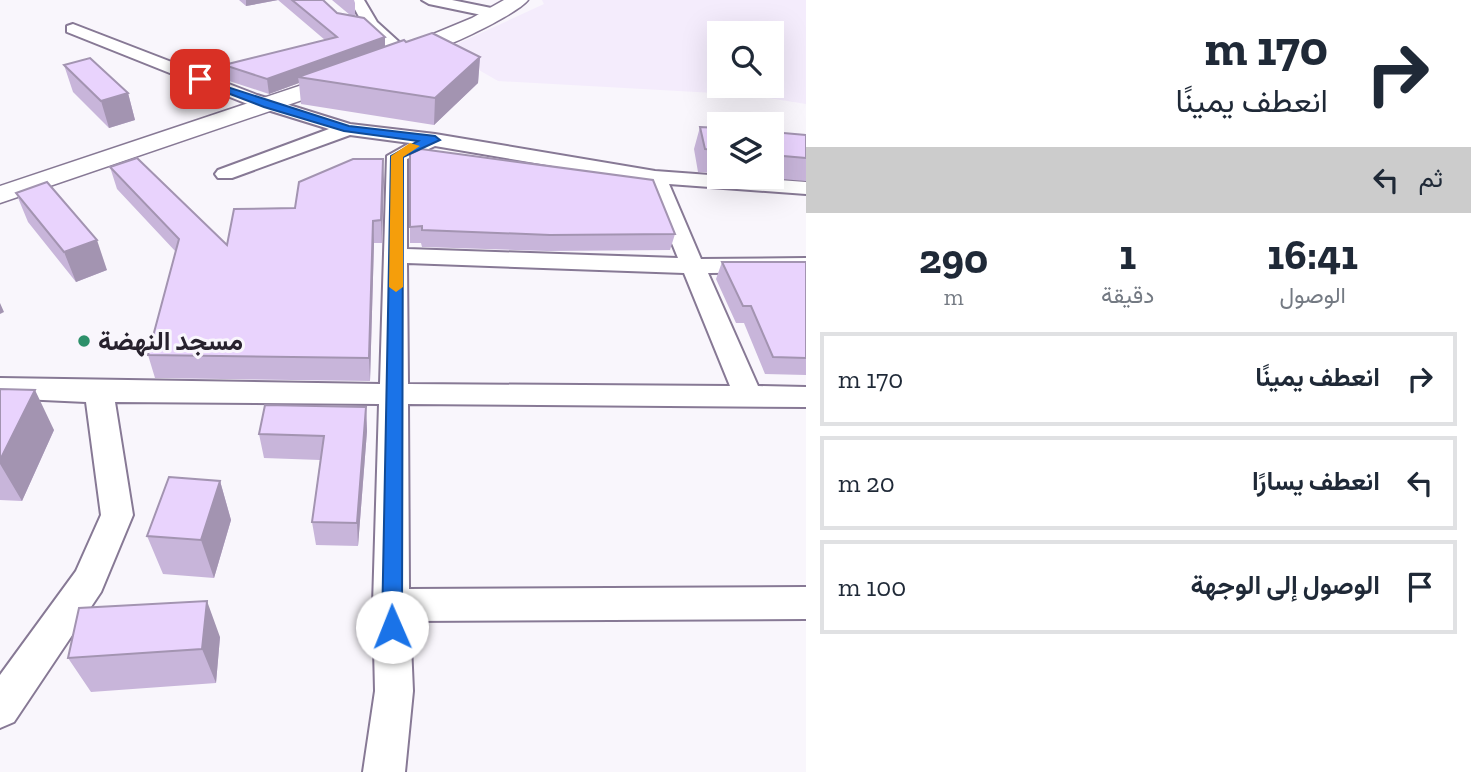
<!DOCTYPE html>
<html lang="ar">
<head>
<meta charset="utf-8">
<style>
	:root { --surface:#fff; --page:#f2f2f3; --text:#1f2937; --muted:#747a83; --line:#e0e1e3 }
	body { margin:0; font-family:"Zilla Slab",Vazirmatn,serif; background:var(--page); color:var(--text); direction:rtl; height:100vh; display:flex; flex-direction:column; font-size:26px; white-space:nowrap }
	* { box-sizing:border-box; margin:0 }
	p { font-size:23px; color:var(--muted) }
	.icon { flex:none; width:38px; height:38px; fill:none; stroke:currentColor; stroke-width:2; stroke-linecap:round; stroke-linejoin:round }
	.map { position:relative; flex:1; overflow:hidden; direction:ltr }
	.sheet { display:flex; flex-direction:column; background:var(--surface); width:665px }
	.sheet>* { flex:none }
	.hud { background:#fff; color:var(--text); overflow:hidden }
	.buttons { position:absolute; left:707px; top:21px; display:grid; gap:14px }
	.buttons a { display:grid; place-items:center; width:77px; height:77px; border-radius:0px; background:var(--surface); box-shadow:0 7px 28px #0002; font-size:35px }
	.pin { position:absolute; display:grid; place-items:center; width:60px; height:60px; color:#fff; margin:-30px; border-radius:14px; box-shadow:0 4px 10px #0006 }
	.me { position:absolute; width:77px; margin:-38px; rotate:359deg; stroke-linejoin:round; filter:drop-shadow(0 0 5px #0008) }
	.turn { display:flex; align-items:center; gap:24px; height:147px; padding:0 28px; font-size:32px }
	.turn .icon { width:91px; height:91px; stroke-width:2.5 }
	.turn b { display:block; font-size:49px; line-height:60px }
	.then { display:flex; align-items:center; height:66px; padding:0 28px; background:#0003; gap:14px; font-size:26px }
	.eta { display:flex; justify-content:space-evenly; align-items:center; height:119px; text-align:center }
	.eta b { font-size:42px; font-weight:700; line-height:49px }
	ul { padding:0; list-style:none }
	li { display:flex; align-items:center; gap:21px; height:94px; margin:0 14px 10px; padding:0 14px; border:4px solid var(--line); border-radius:0px }
	li div { flex:1 }
	li b { display:block; font-size:26px }
	li em { font-style:normal }
	main { display:flex; flex:1; min-height:0 }
	.map>svg:first-child { display:block }
</style>
</head>
<body>
<main>
<section class="sheet">
<div class="hud">
<div class="turn"><svg class="icon" aria-label="right" viewBox="0 0 24 24"><path d="M7 20v-9h11M14 6l5 5-5 5"/></svg><div><b>170 m</b>انعطف يمينًا</div></div>
<div class="then">ثم<svg class="icon" aria-label="left" viewBox="0 0 24 24"><path d="M17 20v-9H6M10 6l-5 5 5 5"/></svg></div>
</div>
<div class="eta">
<div><b>16:41</b><p>الوصول</p></div>
<div><b>1</b><p>دقيقة</p></div>
<div><b>290</b><p>m</p></div>
</div>
<ul>
<li><svg class="icon" aria-label="right" viewBox="0 0 24 24"><path d="M7 20v-9h11M14 6l5 5-5 5"/></svg><div><b>انعطف يمينًا</b></div><em>170 m</em></li>
<li><svg class="icon" aria-label="left" viewBox="0 0 24 24"><path d="M17 20v-9H6M10 6l-5 5 5 5"/></svg><div><b>انعطف يسارًا</b></div><em>20 m</em></li>
<li><svg class="icon" aria-label="arrive" viewBox="0 0 24 24"><path d="M6 21V4h12l-3 4 3 4H6"/></svg><div><b>الوصول إلى الوجهة</b></div><em>100 m</em></li>
</ul>
</section>
<div class="map">
<svg width="806" height="772" viewBox="0 0 806 772">
	<rect width="100%" height="100%" fill="#f9f6fc"/>
	<path fill="#f4ecfc" fill-rule="evenodd" d="M 542,0 L 806,0 L 806,104 L 750,95 L 498,81 L 444,50 L 544,4 ZM 719,33 L 772,33 L 772,86 L 719,86 Z"/>
	<g fill="none" stroke-linecap="round" stroke-linejoin="round">
		<g stroke="#877995" stroke-width="4">
			<path id="minor" d="M 350,0 L 364,0 L 377,22 L 409,51 L 409,59 L 397,59 L 365,28 Z
				M 422,0 L 452,0 L 501,10 L 504,13 L 496,18 L 429,4 Z
				M 73,24 L 257,95 L 350,124 L 435,134 L 655,171 L 806,182 L 806,194 L 669,184 L 701,259 L 806,258 L 806,272 L 708,273 L 758,386 L 806,387 L 806,407 L 408,404 L 409,589 L 806,587 L 806,619 L 410,621 L 413,691 L 405,772 L 363,772 L 375,691 L 373,605 L 379,404 L 115,402 L 133,515 L 101,592 L 14,722 L 0,728 L 0,675 L 76,571 L 101,515 L 86,402 L 0,398 L 0,378 L 380,384 L 387,156 L 410,143 L 350,135 L 232,178 L 218,178 L 215,174 L 218,170 L 329,129 L 245,103 L 67,32 L 67,26 ZM 435,146 L 647,182 L 678,258 L 407,249 L 407,159 ZM 407,263 L 684,273 L 730,386 L 408,384 Z"/>
		</g>
		<g stroke="#877995" stroke-width="3">
			<path id="major" d="M 504,0 L 528,0 C 515,17 410,66 390,62 L 387,57 L 390,52 L 472,18 Z
				M 347,70 L 355,72 L 358,77 L 355,82 L 0,203 L 0,186 Z"/>
		</g>
		<use href="#minor" fill="#fff" fill-rule="evenodd"/>
		<use href="#major" fill="#fff" fill-rule="evenodd"/>
	</g>
	<path fill="#c8b5da" d="M 239,0 L 323,0 L 337,13 L 350,15 L 332,0 L 354,0 L 355,3 L 355,16 L 385,46 L 406,42 L 480,57 L 478,83 L 434,125 L 301,104 L 299,83 L 269,94 L 226,80 L 224,65 L 325,40 L 278,0 L 246,6 Z
		M 64,65 L 128,93 L 135,120 L 109,128 L 73,92 Z
		M 700,127 L 719,128 L 719,173 L 698,172 L 694,149 Z
		M 772,132 L 806,135 L 806,181 L 756,177 L 772,177 Z
		M 410,154 L 675,234 L 670,250 L 547,251 L 422,247 L 421,243 L 410,243 Z
		M 383,159 L 382,243 L 374,243 L 370,381 L 155,378 L 148,355 L 176,252 L 117,189 L 110,167 L 227,245 Z
		M 16,193 L 107,270 L 76,282 L 28,222 Z
		M 722,262 L 806,262 L 806,375 L 765,374 L 744,323 L 736,323 L 716,279 Z
		M 0,389 L 54,430 L 22,501 L 0,500 Z
		M 366,407 L 367,431 L 358,546 L 316,545 L 312,522 L 320,460 L 264,458 L 259,434 Z
		M 220,481 L 231,520 L 214,578 L 163,574 L 147,536 Z
		M 220,637 L 216,683 L 91,692 L 68,658 Z"/>
	<path fill="#a394b1" d="M 246,0 L 278,0 L 246,6 Z
		M 385,37 L 385,51 L 298,77 L 299,83 L 269,94 L 267,79 Z
		M 480,57 L 478,83 L 434,125 L 435,98 Z
		M 128,93 L 135,120 L 109,128 L 101,101 Z
		M 383,159 L 384,181 L 382,243 L 381,220 Z
		M 373,221 L 374,243 L 370,381 L 369,358 Z
		M 97,240 L 107,270 L 76,282 L 64,252 Z
		M 0,303 L 4,312 L 0,314 Z
		M 35,390 L 54,430 L 22,501 L 0,464 L 0,460 Z
		M 366,407 L 367,431 L 358,546 L 357,523 Z
		M 220,481 L 231,520 L 214,578 L 201,540 Z
		M 207,601 L 220,637 L 216,683 L 202,649 Z"/>
	<path fill="#e9d3fd" stroke="#a394b1" stroke-width="2" d="M 292,0 L 323,0 L 337,13 L 364,18 L 385,37 L 267,79 L 224,65 L 337,37 Z
		M 432,33 L 480,57 L 435,98 L 298,77 L 404,40 L 406,42 Z
		M 90,58 L 128,93 L 101,101 L 64,65 Z
		M 700,127 L 719,128 L 719,150 L 705,149 Z
		M 772,132 L 806,135 L 806,158 L 772,155 Z
		M 421,149 L 653,180 L 675,234 L 550,235 L 422,230 L 422,226 L 410,227 L 410,154 Z
		M 137,158 L 227,245 L 234,209 L 295,208 L 299,182 L 353,159 L 383,159 L 381,220 L 373,221 L 369,358 L 148,355 L 179,239 L 110,167 Z
		M 47,182 L 97,240 L 64,252 L 16,193 Z
		M 722,262 L 806,262 L 806,358 L 773,357 L 751,306 L 743,306 Z
		M 0,389 L 35,390 L 0,460 Z
		M 265,405 L 366,407 L 357,523 L 312,522 L 324,436 L 259,434 Z
		M 169,477 L 220,481 L 201,540 L 147,536 Z
		M 207,601 L 202,649 L 68,658 L 79,608 Z"/>
	<path fill="#1a73e8" stroke="#114b97" stroke-width="2" d="M 196,77 L 349,126 L 435,136 L 440,140 L 403,157 L 402,627 L 399,634 L 392,636 L 385,634 L 382,627 L 391,156 L 418,141 L 344,131 L 264,107 L 196,81 Z"/>
	<path fill="#f59e0b" d="M 410,143 L 420,146 L 403,157 L 403,287 L 396,292 L 389,287 L 391,156 Z"/>
	<circle fill="#2d906a" stroke="#f9f6fc" stroke-width="2.5" cx="84" cy="341" r="7"/>
	<g text-anchor="middle" dominant-baseline="central" stroke-width="6" stroke-linejoin="round" paint-order="stroke">
		<g font-size="26" font-weight="bold" fill="#28222e" stroke="#f9f6fc" text-anchor="start">
			<text x="98" y="341">مسجد النهضة</text>
		</g>
	</g>
</svg>
<div class="buttons">
<a><svg class="icon" aria-label="search" viewBox="0 0 24 24"><circle cx="10" cy="10" r="6"/><path d="M15 15l6 6"/></svg></a>
<a><svg class="icon" aria-label="layers" viewBox="0 0 24 24"><path d="M12 4l9 5-9 5-9-5zM3 14l9 5 9-5"/></svg></a>
</div>
<div class="pin" style="left:200px;top:79px;background:#d93025"><svg class="icon" aria-label="arrive" viewBox="0 0 24 24"><path d="M6 21V4h12l-3 4 3 4H6"/></svg></div>
<svg class="me" style="left:392px;top:627px" viewBox="-20 -20 40 40"><circle r="19" fill="#fff"/><path d="M0-13L10 11 0 6-10 11z" fill="#1a73e8"/></svg>
</div>
</main>
</body>
</html>
